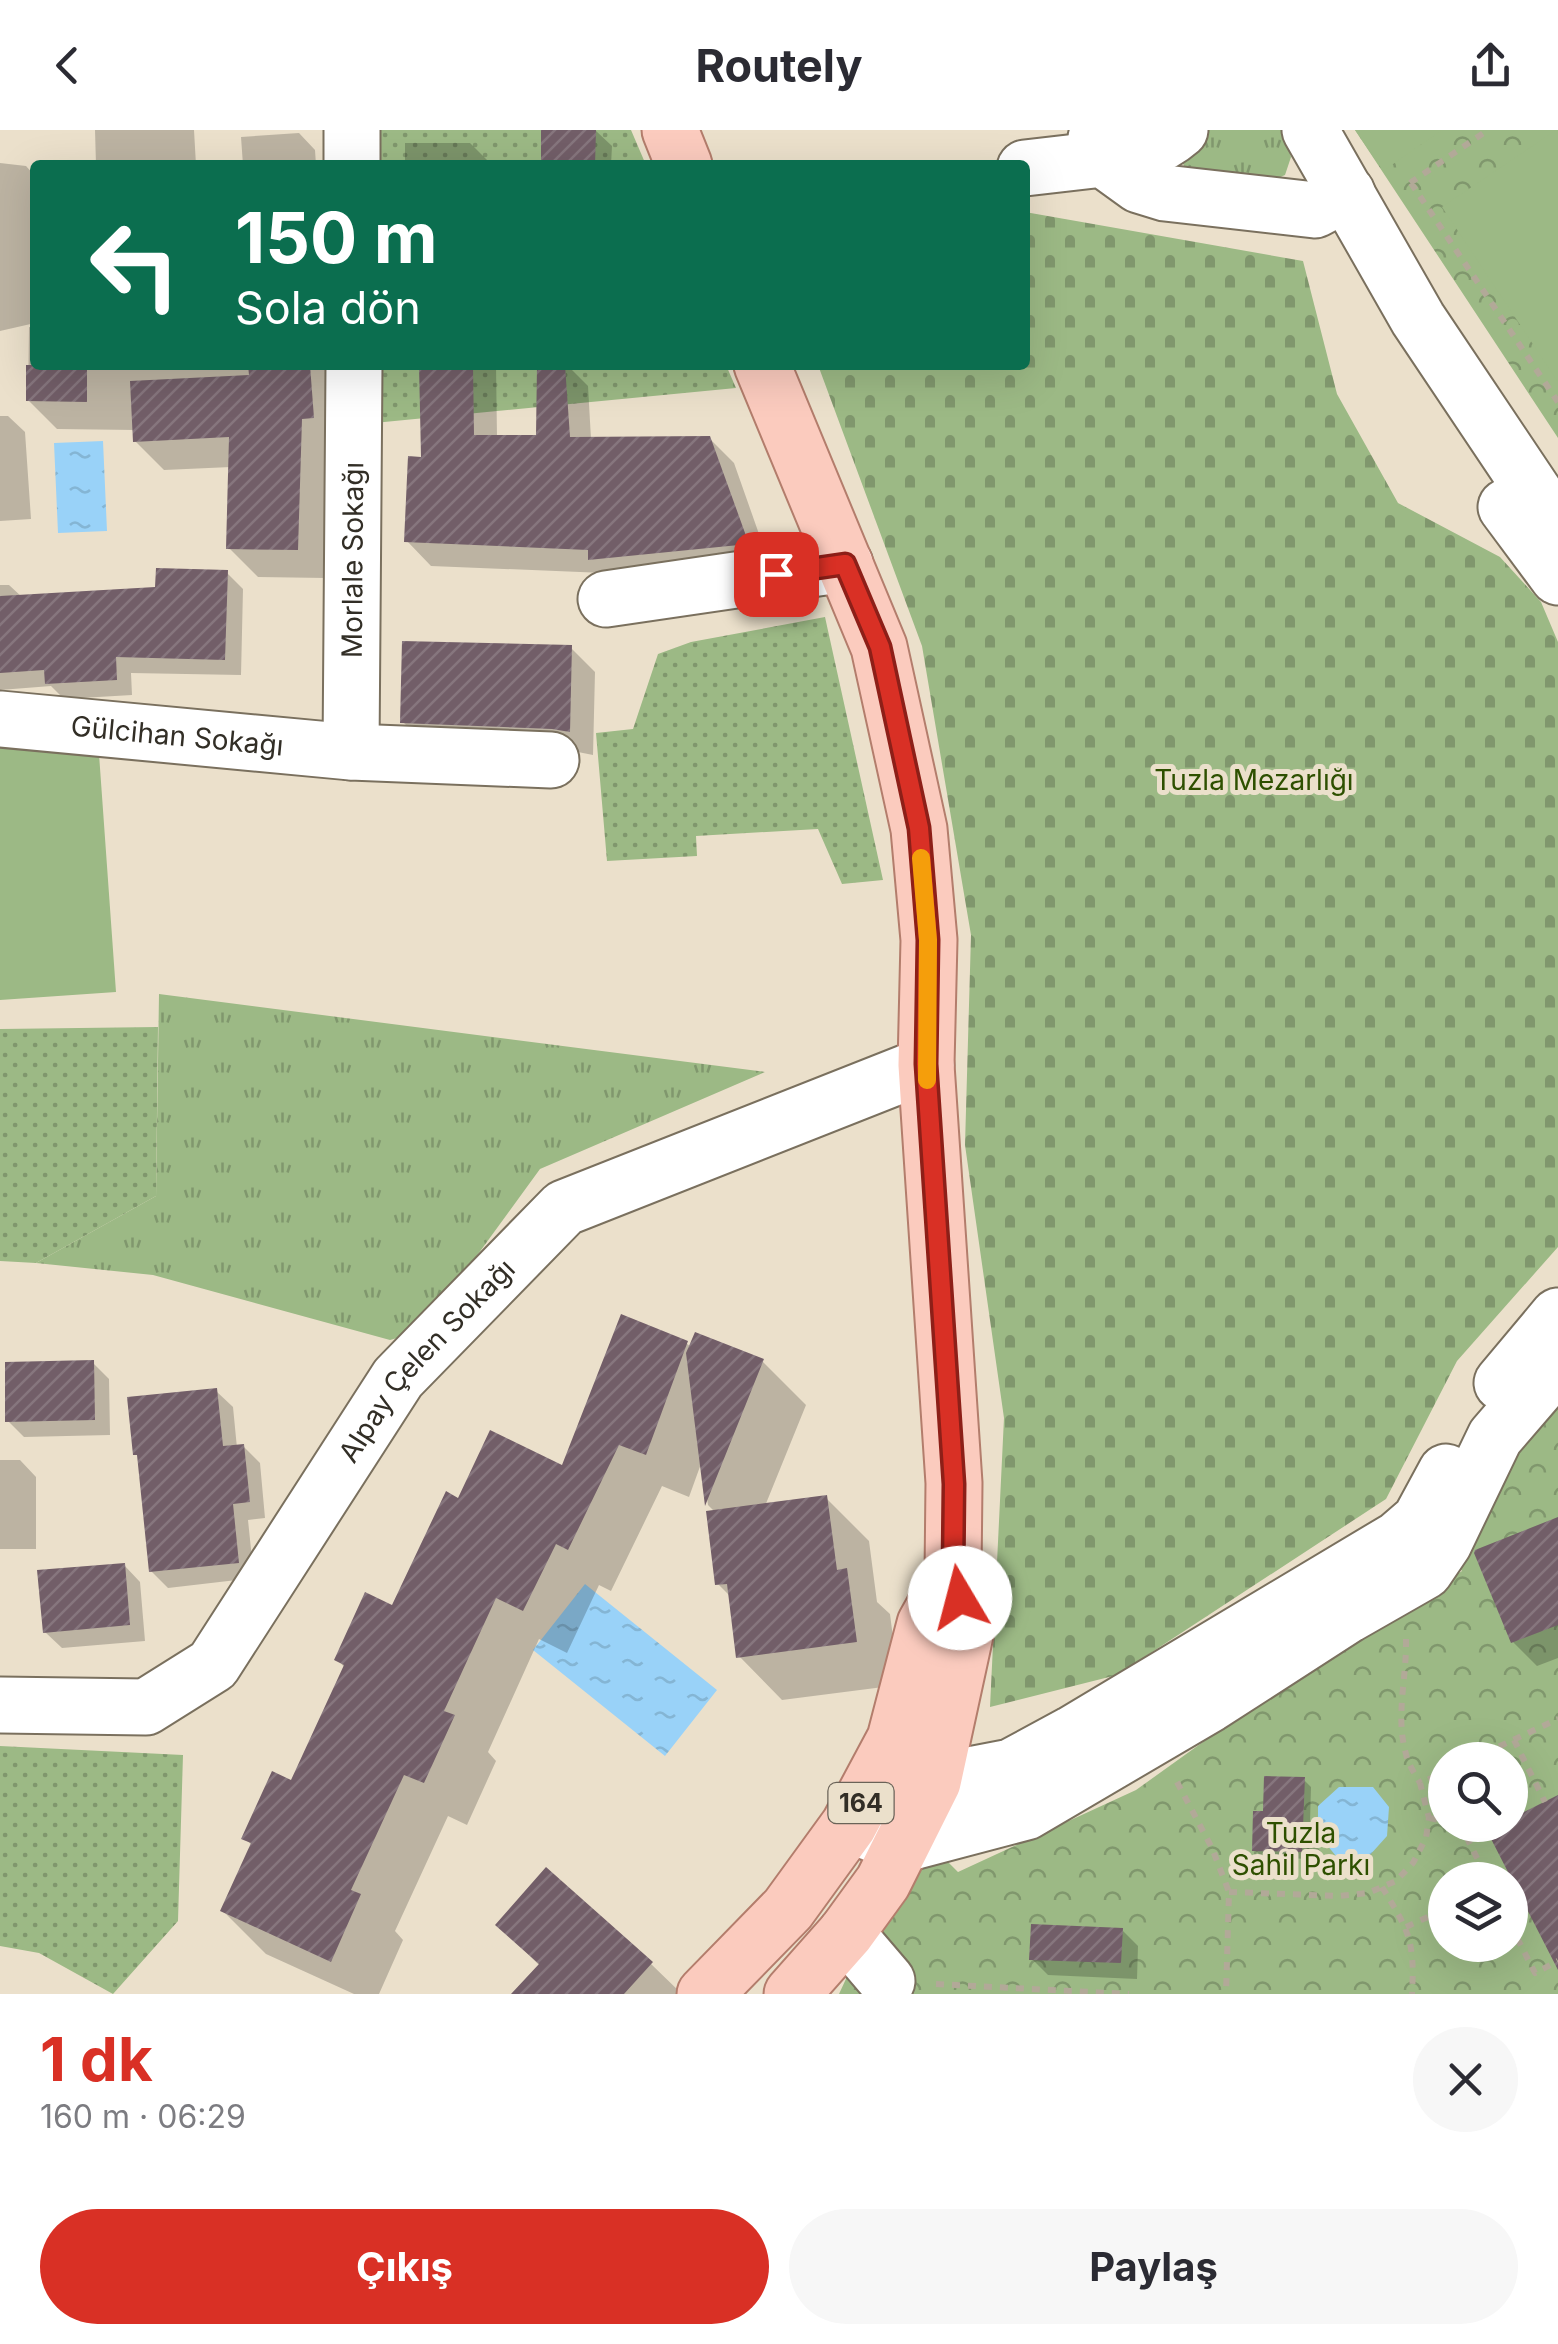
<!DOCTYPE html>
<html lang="tr">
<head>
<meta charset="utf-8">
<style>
	:root { --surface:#fff; --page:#f7f7f7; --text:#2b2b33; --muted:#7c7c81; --accent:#d93025 }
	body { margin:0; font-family:Inter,sans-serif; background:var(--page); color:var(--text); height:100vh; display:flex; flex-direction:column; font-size:38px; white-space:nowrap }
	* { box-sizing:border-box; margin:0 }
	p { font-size:32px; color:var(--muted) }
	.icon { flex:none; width:55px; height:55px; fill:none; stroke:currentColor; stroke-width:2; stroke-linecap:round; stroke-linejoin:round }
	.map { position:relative; height:1864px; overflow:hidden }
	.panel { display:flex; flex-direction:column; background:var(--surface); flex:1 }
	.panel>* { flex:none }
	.guide { position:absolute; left:30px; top:30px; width:1000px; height:210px; border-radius:10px; box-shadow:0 10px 40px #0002; background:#0b6e4f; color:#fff; overflow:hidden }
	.buttons { position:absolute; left:1428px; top:1612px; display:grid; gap:20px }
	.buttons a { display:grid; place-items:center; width:100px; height:100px; border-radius:50%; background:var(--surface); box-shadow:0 10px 40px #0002; font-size:50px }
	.pin { position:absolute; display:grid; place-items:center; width:85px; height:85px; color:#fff; margin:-42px; border-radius:20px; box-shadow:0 5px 15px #0006 }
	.me { position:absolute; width:110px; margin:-55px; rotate:352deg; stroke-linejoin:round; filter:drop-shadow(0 0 8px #0008) }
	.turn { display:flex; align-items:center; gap:35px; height:210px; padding:0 40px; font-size:45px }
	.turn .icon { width:130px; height:130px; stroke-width:2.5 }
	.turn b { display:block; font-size:70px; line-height:85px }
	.round { display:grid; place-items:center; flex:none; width:105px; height:105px; border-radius:52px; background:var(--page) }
	.overview { display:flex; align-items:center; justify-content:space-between; height:170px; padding:0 40px }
	h1 { font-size:60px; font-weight:700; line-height:75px; color:var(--accent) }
	.primary-button { display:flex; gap:20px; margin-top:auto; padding:20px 40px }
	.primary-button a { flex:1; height:115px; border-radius:60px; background:var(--accent); color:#fff; font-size:40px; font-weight:700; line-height:115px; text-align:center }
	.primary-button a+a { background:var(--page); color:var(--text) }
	header { display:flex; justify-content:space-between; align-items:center; height:130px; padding:0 40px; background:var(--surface); font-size:45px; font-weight:700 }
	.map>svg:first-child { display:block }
</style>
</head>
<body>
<header><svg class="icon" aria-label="back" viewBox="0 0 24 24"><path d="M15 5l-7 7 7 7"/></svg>Routely<svg class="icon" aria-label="share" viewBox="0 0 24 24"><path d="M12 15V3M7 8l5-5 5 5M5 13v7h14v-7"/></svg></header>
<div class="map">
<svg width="1558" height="1864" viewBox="0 0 1558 1864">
	<defs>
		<pattern id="grass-tufts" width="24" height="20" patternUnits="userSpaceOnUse" patternTransform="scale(2.5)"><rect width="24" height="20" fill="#9cb985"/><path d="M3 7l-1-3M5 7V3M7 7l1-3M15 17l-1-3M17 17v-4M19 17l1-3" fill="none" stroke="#80976d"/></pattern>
		<pattern id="cemetery-stones" width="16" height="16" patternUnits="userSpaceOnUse" patternTransform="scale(2.5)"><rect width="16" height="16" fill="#9cb985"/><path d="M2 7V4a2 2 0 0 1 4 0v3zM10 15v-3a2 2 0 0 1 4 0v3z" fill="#80976d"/></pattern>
		<pattern id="park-crowns" width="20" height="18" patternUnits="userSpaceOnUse" patternTransform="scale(2.5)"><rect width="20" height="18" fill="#9cb985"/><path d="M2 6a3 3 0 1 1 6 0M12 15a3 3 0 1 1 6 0" fill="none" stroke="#80976d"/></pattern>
		<pattern id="garden-dots" width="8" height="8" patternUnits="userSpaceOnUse" patternTransform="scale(2.5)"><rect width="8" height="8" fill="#9cb985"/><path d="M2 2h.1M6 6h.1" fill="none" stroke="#80976d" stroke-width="1.8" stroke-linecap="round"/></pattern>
		<pattern id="water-ripples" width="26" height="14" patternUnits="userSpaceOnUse" patternTransform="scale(2.5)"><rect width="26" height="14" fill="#99d2f8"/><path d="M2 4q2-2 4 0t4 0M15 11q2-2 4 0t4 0" fill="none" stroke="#84b5d4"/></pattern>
		<pattern id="building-hatch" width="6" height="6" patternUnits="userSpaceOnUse" patternTransform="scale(2.5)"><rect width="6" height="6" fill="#725e68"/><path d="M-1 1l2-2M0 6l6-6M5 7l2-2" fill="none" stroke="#86767e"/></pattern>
	</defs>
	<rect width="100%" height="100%" fill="#ebe0cb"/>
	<path fill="url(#grass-tufts)" d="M 1201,0 L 1284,0 L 1291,27 L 1285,45 L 1278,48 L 1194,40 L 1184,36 L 1181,26 Z
		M 159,864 L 765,942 L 540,1039 L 422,1201 L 390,1210 L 153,1145 L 36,1133 L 156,1066 Z"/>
	<path fill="url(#cemetery-stones)" d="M 1025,82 L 1303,131 L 1337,264 L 1398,373 L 1500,427 L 1541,472 L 1558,512 L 1558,1117 L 1457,1231 L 1386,1369 L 1117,1545 L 990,1577 L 1004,1288 L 965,1015 L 971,805 L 922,516 L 818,235 L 1025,235 Z"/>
	<path fill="url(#park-crowns)" fill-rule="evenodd" d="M 1355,0 L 1558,0 L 1558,308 Z
		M 1558,1252 L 1558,1864 L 839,1864 L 876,1784 L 901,1751 L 943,1727 L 958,1742 L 1136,1660 L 1298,1544 L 1462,1441 L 1449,1423 ZM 1445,1630 L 1510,1630 L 1510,1695 L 1445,1695 ZM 1445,1750 L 1510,1750 L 1510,1815 L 1445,1815 Z"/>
	<path fill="url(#garden-dots)" d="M 369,0 L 631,0 L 646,35 L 370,35 Z
		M 373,235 L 726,235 L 736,258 L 374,293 Z
		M 825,487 L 883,750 L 842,754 L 818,699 L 696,706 L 697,726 L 607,731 L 596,603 L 633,599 L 658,524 L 691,512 Z
		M 158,897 L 156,1066 L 36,1133 L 0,1131 L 0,899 Z
		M 0,1616 L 183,1625 L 178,1791 L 113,1864 L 39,1823 L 0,1816 Z"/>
	<path fill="#9cb985" d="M 1355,0 L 1442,0 L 1383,41 Z
		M 1556,0 L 1558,0 L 1558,252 L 1442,77 Z
		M 98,610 L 116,862 L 0,870 L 0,618 Z"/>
	<path fill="url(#water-ripples)" d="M 103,311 L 107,401 L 58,403 L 54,313 Z
		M 585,1454 L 717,1560 L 665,1626 L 533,1520 Z
		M 1339,1657 L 1373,1657 L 1389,1677 L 1387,1706 L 1369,1726 L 1336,1726 L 1318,1704 L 1318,1676 Z"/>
	<path fill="#0003" d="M 95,0 L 194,0 L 196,35 L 96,35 Z
		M 544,0 L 595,0 L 612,16 L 611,35 L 543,35 Z
		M 299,3 L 315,20 L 316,35 L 243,35 L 241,7 Z
		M 405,13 L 470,13 L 492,35 L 405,35 Z
		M 0,33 L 26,36 L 35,46 L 33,127 L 35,193 L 0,201 Z
		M 29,197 L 35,198 L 35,235 L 328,235 L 326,448 L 258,447 L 229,418 L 231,337 L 164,340 L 135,311 L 135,300 L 57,299 L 28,270 Z
		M 421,235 L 496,235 L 497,307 L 538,307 L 540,235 L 567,235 L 588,256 L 591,309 L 709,308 L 734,333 L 771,438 L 604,443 L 431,436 L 407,411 L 423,330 Z
		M 0,286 L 8,286 L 25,302 L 31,389 L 0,391 Z
		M 227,443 L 243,459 L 241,545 L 131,543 L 132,565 L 64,569 L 51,556 L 0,560 L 0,455 L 9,455 L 22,467 L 158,460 Z
		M 571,518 L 595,542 L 593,625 L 578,622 L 427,616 L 403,592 Z
		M 686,1213 L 691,1217 L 762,1231 L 806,1275 L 765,1376 L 826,1368 L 869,1411 L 877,1472 L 890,1484 L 899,1555 L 782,1570 L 739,1526 L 731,1467 L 718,1454 L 715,1382 L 708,1375 L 702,1331 L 689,1367 L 662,1356 L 611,1461 L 599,1455 L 567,1523 L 539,1509 L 488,1622 L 496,1631 L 467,1695 L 448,1686 L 395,1801 L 403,1810 L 379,1864 L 354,1864 L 266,1824 L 223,1781 L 253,1716 L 244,1708 L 293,1653 L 345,1538 L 337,1529 L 393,1478 L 460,1371 L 564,1338 Z
		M 93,1233 L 109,1249 L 110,1305 L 24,1307 L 8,1291 Z
		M 216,1261 L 233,1277 L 237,1318 L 244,1317 L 260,1333 L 265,1388 L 248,1390 L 254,1448 L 168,1458 L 151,1441 L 140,1328 L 136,1324 Z
		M 0,1330 L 20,1330 L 36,1347 L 36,1419 L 0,1419 Z
		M 1558,1390 L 1558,1528 L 1537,1536 L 1513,1512 Z
		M 124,1435 L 140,1452 L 145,1511 L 62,1518 L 45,1502 Z
		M 1304,1650 L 1311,1657 L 1309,1729 L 1262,1727 L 1255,1720 L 1265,1684 Z
		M 499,1795 L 651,1834 L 682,1864 L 514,1864 L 540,1836 Z
		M 1122,1800 L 1138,1816 L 1137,1849 L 1048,1845 L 1032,1829 Z"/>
	<path fill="url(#building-hatch)" d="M 541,0 L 596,0 L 595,35 L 541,35 Z
		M 26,235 L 87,235 L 87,272 L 26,271 Z
		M 248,235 L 310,235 L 314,288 L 302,289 L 298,420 L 226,419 L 229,307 L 133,312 L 130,251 L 249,245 Z
		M 419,235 L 473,235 L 474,305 L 536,305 L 537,235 L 565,235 L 570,307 L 710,306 L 749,414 L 588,430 L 588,420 L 404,412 L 408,326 L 421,327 Z
		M 156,438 L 228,440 L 225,530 L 116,527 L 117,550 L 45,554 L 44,540 L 0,543 L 0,466 L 155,457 Z
		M 402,511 L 572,515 L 570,602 L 552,599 L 400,593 Z
		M 621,1184 L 688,1211 L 646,1325 L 619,1315 L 568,1420 L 556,1414 L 523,1481 L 496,1468 L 444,1581 L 455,1585 L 424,1653 L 404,1645 L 351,1760 L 361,1764 L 331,1832 L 220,1781 L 251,1713 L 241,1709 L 272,1641 L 291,1650 L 344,1535 L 334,1530 L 365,1462 L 392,1475 L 446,1361 L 458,1368 L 490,1300 L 562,1335 Z
		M 695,1202 L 764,1229 L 705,1376 L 686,1223 Z
		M 94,1230 L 95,1290 L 5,1292 L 5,1232 Z
		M 217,1258 L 223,1316 L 244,1314 L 250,1372 L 233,1374 L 239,1433 L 149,1442 L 137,1325 L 133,1325 L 127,1267 Z
		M 827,1365 L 837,1440 L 847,1438 L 857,1512 L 736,1528 L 727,1454 L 715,1455 L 706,1381 Z
		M 1558,1387 L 1558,1495 L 1511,1513 L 1474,1423 L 1475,1420 Z
		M 125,1433 L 130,1495 L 43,1503 L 37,1440 Z
		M 1264,1646 L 1305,1647 L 1302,1722 L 1252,1721 L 1253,1681 L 1263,1681 Z
		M 1558,1665 L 1558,1840 L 1487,1701 L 1499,1695 L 1510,1695 L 1510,1689 Z
		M 546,1737 L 653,1832 L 624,1864 L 511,1864 L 539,1834 L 495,1795 Z
		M 1031,1794 L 1123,1798 L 1121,1833 L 1029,1830 Z"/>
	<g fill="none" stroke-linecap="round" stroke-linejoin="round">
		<g stroke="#7a705e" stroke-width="59">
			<g id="minor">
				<path d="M 352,0 L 352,35"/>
				<path d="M 1310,0 L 1418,189 L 1558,398"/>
				<path d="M 1096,8 L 1103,29 C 1132,25 1157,20 1180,0"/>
				<path d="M 1025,38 L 1103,29 L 1139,55 L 1165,63 L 1315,80 L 1347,63"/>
				<path d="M 1506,377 L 1558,447"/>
				<path d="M 606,469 L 845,434"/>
				<path id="s1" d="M 0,589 L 351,622 L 551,630"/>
				<path id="s2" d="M 351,622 L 354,235"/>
				<path d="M 1502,1253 L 1558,1186"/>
				<path id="s3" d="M 0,1575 L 146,1577 L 213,1535 L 398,1248 L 564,1078 L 926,935"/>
				<path d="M 891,1632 L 933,1652 L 1011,1637 L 1072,1604 L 1398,1409 L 1420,1390 L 1446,1342"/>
				<path d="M 866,1701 L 901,1715 L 1026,1682 L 1210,1574 L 1348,1485 L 1425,1441 L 1444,1413 L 1495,1307 L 1558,1234"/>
				<path d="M 846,1803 L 887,1851"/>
			</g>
		</g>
		<g stroke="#b37d6c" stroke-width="59">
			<path id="major" d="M 670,0 L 684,35
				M 762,235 L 879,517 L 919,699 L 929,810 L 926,935 L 954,1353 L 953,1444 L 968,1491 L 933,1652 L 883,1752 L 846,1803 L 792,1864
				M 705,1864 L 788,1779 L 849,1695 L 895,1609 L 925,1494 L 953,1444"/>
		</g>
		<path stroke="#b2a998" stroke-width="6" stroke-dasharray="8 8" stroke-linecap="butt" d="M 1410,53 L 1488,0
			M 1411,53 L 1558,272
			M 1406,1509 C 1407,1547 1395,1586 1406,1624 C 1408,1634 1415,1644 1420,1653
			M 1514,1610 L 1545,1672
			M 1470,1630 L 1558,1589
			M 1177,1652 L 1212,1718 L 1229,1762 L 1226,1864
			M 1429,1688 L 1445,1691
			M 1456,1695 L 1465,1704 L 1488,1750
			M 1507,1750 L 1510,1748
			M 1382,1757 C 1409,1801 1415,1811 1412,1864
			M 1229,1762 L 1339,1766 L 1368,1763 L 1396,1751 L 1413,1733 L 1426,1708 L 1429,1688 L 1420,1653 L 1445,1642
			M 1510,1794 L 1535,1843 L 1558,1831
			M 1406,1797 L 1445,1779
			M 936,1854 L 1129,1864"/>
		<use href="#minor" stroke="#fff" stroke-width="55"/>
		<use href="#major" stroke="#fbcbbe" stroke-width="55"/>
	</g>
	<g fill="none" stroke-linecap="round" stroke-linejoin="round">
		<g stroke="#8d1f18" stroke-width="25">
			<path id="route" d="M 776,444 L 845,434 L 880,517 L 919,698 L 928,810 L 926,934 L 954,1354 L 953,1444 L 960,1468"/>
		</g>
		<use href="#route" stroke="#d93025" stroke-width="18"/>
		<path stroke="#f59e0b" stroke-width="18" d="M 921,728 L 928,810 L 927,950"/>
	</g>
	<g text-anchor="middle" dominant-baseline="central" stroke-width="10" stroke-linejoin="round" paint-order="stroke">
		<rect fill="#ebe0cb" stroke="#6a6358" stroke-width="2.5" x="828.5" y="1653" width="65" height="40" rx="8"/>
		<g font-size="25" font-weight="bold" fill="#322e26">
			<text x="861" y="1673">164</text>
		</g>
		<g font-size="28" fill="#322e26" stroke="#ebe0cb">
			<text stroke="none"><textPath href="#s2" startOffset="192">Morlale Sokağı</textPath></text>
			<text stroke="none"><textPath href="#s1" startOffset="178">Gülcihan Sokağı</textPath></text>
			<text stroke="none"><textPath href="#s3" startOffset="598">Alpay Çelen Sokağı</textPath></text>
		</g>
		<g font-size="28" fill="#2e5000" stroke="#ebe0cb">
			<text x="1254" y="650">Tuzla Mezarlığı</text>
			<text x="1301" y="1703">Tuzla<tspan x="1301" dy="32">Sahil Parkı</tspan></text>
		</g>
	</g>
</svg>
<div class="buttons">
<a><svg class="icon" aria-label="search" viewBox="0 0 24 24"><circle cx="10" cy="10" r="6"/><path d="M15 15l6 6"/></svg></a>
<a><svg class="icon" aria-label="layers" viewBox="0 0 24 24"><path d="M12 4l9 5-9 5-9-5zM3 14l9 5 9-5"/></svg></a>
</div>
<div class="pin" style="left:776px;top:444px;background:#d93025"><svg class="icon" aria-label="arrive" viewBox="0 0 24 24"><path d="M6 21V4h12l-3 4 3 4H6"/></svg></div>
<svg class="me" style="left:960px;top:1468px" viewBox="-20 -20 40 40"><circle r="19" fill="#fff"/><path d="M0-13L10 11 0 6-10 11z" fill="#d93025"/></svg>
<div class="guide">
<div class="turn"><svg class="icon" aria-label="left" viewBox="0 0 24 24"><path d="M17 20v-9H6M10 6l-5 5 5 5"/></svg><div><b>150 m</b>Sola dön</div></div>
</div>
</div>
<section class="panel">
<div class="overview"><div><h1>1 dk</h1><p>160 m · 06:29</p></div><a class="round"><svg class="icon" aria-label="close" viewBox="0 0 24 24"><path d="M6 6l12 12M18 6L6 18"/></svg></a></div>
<div class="primary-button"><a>Çıkış</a><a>Paylaş</a></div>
</section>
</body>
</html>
